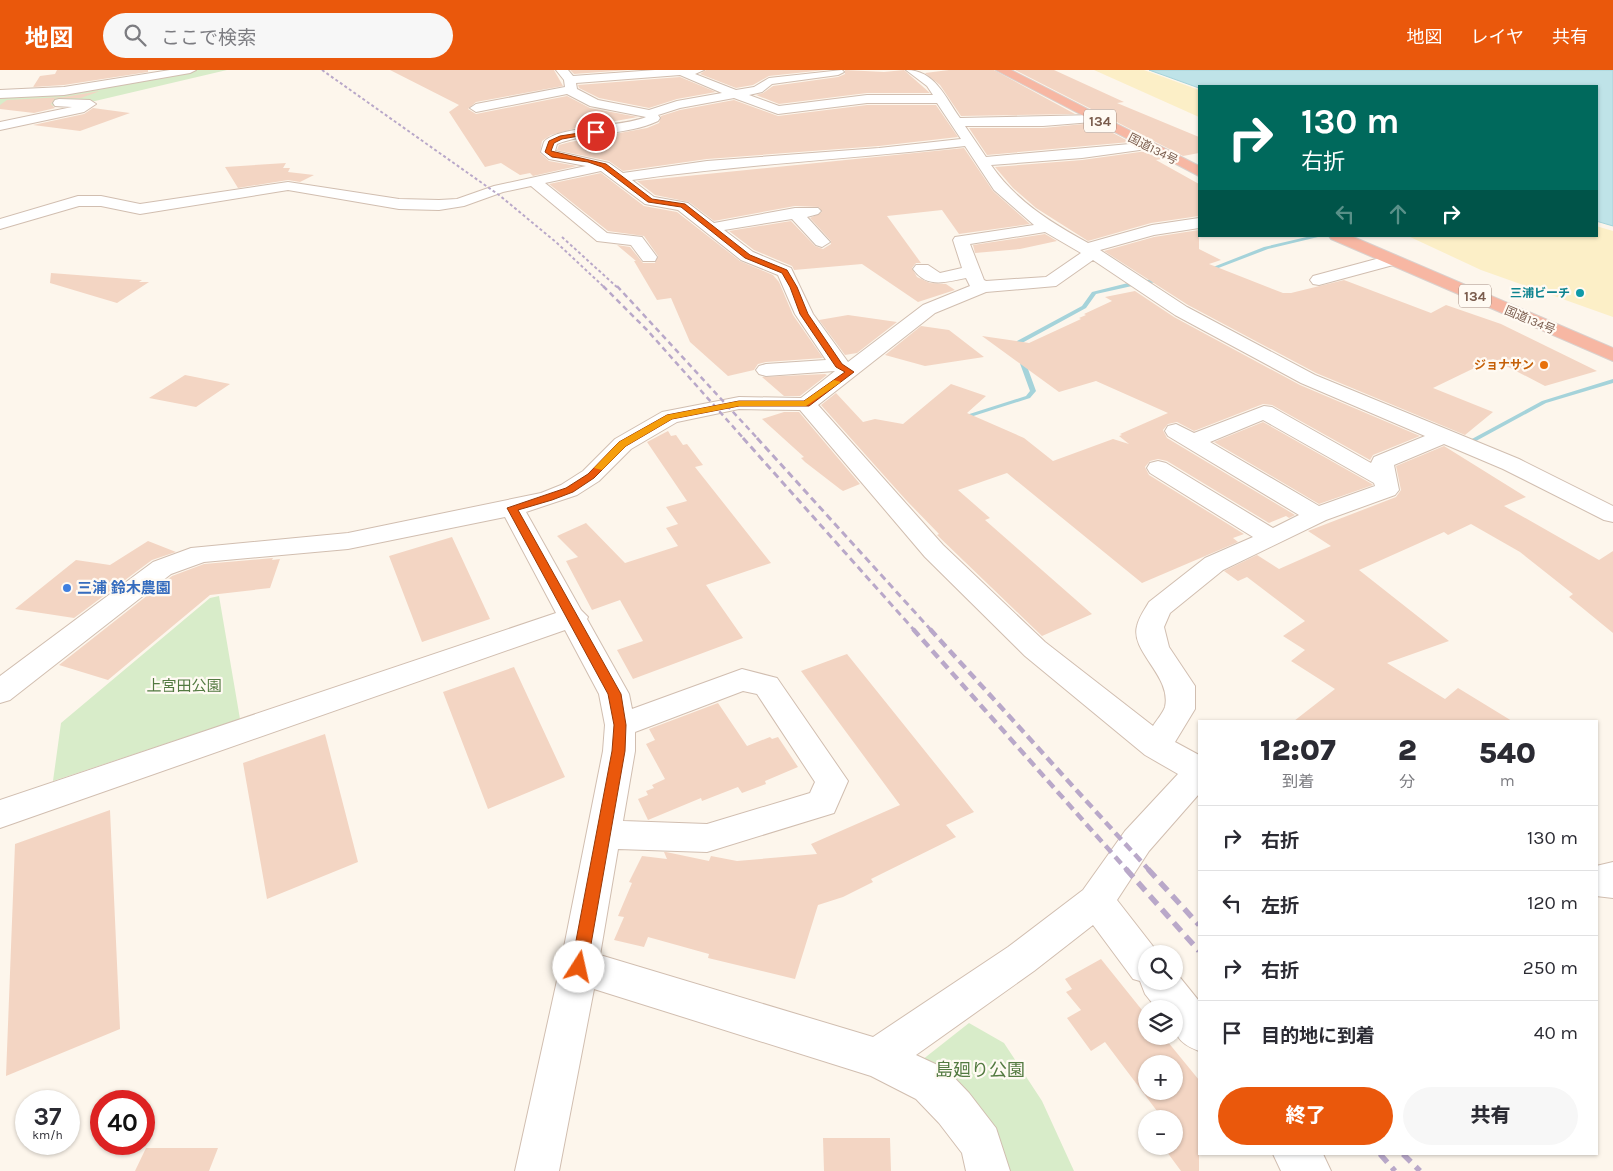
<!DOCTYPE html>
<html lang="ja">
<head>
<meta charset="utf-8">
<style>
	:root { --surface:#fff; --page:#f7f7f7; --text:#2b2b33; --muted:#7c7c81; --line:#e1e1e2; --accent:#ea580c }
	body { margin:0; font-family:Karla,"Noto Sans JP",sans-serif; background:var(--page); color:var(--text); height:100vh; display:flex; flex-direction:column; font-size:19px; white-space:nowrap }
	* { box-sizing:border-box; margin:0 }
	p { font-size:16px; color:var(--muted) }
	.icon { flex:none; width:28px; height:28px; fill:none; stroke:currentColor; stroke-width:2; stroke-linecap:round; stroke-linejoin:round }
	.map { position:relative; flex:1; overflow:hidden }
	.side { position:absolute; left:1198px; top:650px; width:400px; height:435px; display:flex; flex-direction:column; background:var(--surface); border-radius:0px; box-shadow:0 1px 4px #0004 }
	.side>* { flex:none }
	.guide { position:absolute; left:1198px; top:15px; width:400px; height:152px; border-radius:0px; box-shadow:0 1px 4px #0004; background:#00695c; color:#fff; overflow:hidden }
	.fabs { position:absolute; left:1138px; top:875px; display:grid; gap:10px }
	.fabs a { display:grid; place-items:center; width:45px; height:45px; border-radius:50%; background:var(--surface); box-shadow:0 1px 4px #0004; font-size:25px }
	.speed { position:absolute; left:15px; top:1020px; display:flex; gap:10px; font-size:25px; font-weight:700; text-align:center }
	.speed>* { display:grid; place-content:center; width:65px; height:65px; border-radius:50%; background:var(--surface); box-shadow:0 1px 4px #0004; line-height:1 }
	.speed small { font-size:12px; font-weight:400 }
	.speed .limit { border:8px solid #d22; background:#fff; color:#111 }
	.pin { position:absolute; display:grid; place-items:center; width:42px; height:42px; color:#fff; margin:-21px; border:2px solid #fff; border-radius:50%; box-shadow:0 1px 5px #0007 }
	.me { position:absolute; width:55px; margin:-28px; rotate:10deg; stroke-linejoin:round; filter:drop-shadow(0 0 4px #0008) }
	.turn { display:flex; align-items:center; gap:18px; height:105px; padding:0 20px; font-size:22px }
	.turn .icon { width:65px; height:65px; stroke-width:2.5 }
	.turn b { display:block; font-size:35px; line-height:42px }
	.lanes { display:flex; align-items:center; height:48px; padding:0 20px; background:#0003; justify-content:center; gap:25px; direction:ltr }
	.lanes .off { opacity:.35 }
	.eta { display:flex; justify-content:space-evenly; align-items:center; height:85px; text-align:center }
	.eta b { font-size:30px; font-weight:800; line-height:35px }
	.cta { display:flex; gap:10px; margin-top:auto; padding:10px 20px }
	.cta a { flex:1; height:58px; border-radius:30px; background:var(--accent); color:#fff; font-size:20px; font-weight:800; line-height:58px; text-align:center }
	.cta a+a { background:var(--page); color:var(--text) }
	ul { padding:0; list-style:none }
	li { display:flex; align-items:center; gap:15px; height:65px; padding:0 20px; border-top:1px solid var(--line) }
	li div { flex:1 }
	li b { display:block; font-size:19px }
	li em { font-style:normal }
	header { display:flex; align-items:center; gap:30px; box-sizing:border-box; height:70px; padding:0 25px; background:var(--accent); color:#fff }
	header strong { font-size:24px }
	nav { display:flex; gap:28px; margin-inline-start:auto; font-size:18px }
	.search { width:350px; height:45px; background:var(--page); display:flex; align-items:center; gap:12px; box-sizing:border-box; padding:0 18px; border-radius:28px; color:var(--muted); font-size:19px }
	.map>svg:first-child { display:block }
</style>
</head>
<body>
<header>
<strong>地図</strong>
<div class="search"><svg class="icon" aria-label="search" viewBox="0 0 24 24"><circle cx="10" cy="10" r="6"/><path d="M15 15l6 6"/></svg>ここで検索</div>
<nav><a>地図</a><a>レイヤ</a><a>共有</a></nav>
</header>
<div class="map">
<svg width="1613" height="1101" viewBox="0 0 1613 1101">
	<rect width="100%" height="100%" fill="#fdf6ec"/>
	<path fill="#d8ecc9" d="M 195,0 L 227,0 L 78,35 L 0,39 L 0,24 L 48,22 Z
		M 219,526 L 240,649 L 53,711 L 61,653 L 210,528 Z
		M 969,953 L 1004,973 L 1042,1031 L 1074,1101 L 1003,1101 L 922,990 Z"/>
	<path fill="#fcefc7" d="M 1094,0 L 1144,0 L 1199,20 L 1199,47 Z
		M 1596,156 L 1613,161 L 1613,247 L 1481,200 L 1408,166 L 1596,166 Z"/>
	<path fill="#bfe3e8" stroke="#a5d3da" d="M 1149,0 L 1613,0 L 1613,156 L 1596,151 L 1596,16 L 1199,16 L 1199,18 Z"/>
	<g fill="none" stroke-linecap="round" stroke-linejoin="round">
		<path fill="#a5d3da" fill-rule="evenodd" d="M 1311,166 L 1318,167 L 1268,179 L 1208,202 L 1203,201 L 1264,177 Z
			M 1161,208 L 1163,209 L 1163,211 L 1132,216 L 1096,224 L 1086,238 L 1022,273 L 1020,277 L 1036,321 L 1030,328 L 964,349 L 960,349 L 960,347 L 1026,326 L 1030,321 L 1014,277 L 1017,271 L 1082,236 L 1092,222 L 1132,212 Z
			M 1613,309 L 1613,313 L 1546,333 L 1476,371 L 1474,372 L 1470,370 L 1542,331 Z"/>
	</g>
	<path fill="#f3d5c3" fill-rule="evenodd" d="M 57,0 L 148,0 L 148,2 L 64,15 L 33,17 L 40,6 L 55,4 Z
		M 390,0 L 554,0 L 563,16 L 476,32 L 468,39 L 476,44 L 567,26 L 590,38 L 638,47 L 576,58 L 551,65 L 542,71 L 540,83 L 549,91 L 577,96 L 533,106 L 530,103 L 520,105 L 501,93 L 485,97 L 449,42 L 459,35 Z
		M 570,0 L 629,0 L 574,4 Z
		M 706,0 L 825,0 L 769,6 L 753,15 L 736,18 L 700,4 Z
		M 845,0 L 884,2 L 904,0 L 930,23 L 867,23 L 779,34 L 756,25 L 763,23 L 773,16 L 838,7 L 845,4 Z
		M 949,0 L 994,0 L 1075,44 L 961,46 L 940,15 L 925,3 Z
		M 1015,0 L 1054,0 L 1124,32 L 1117,33 L 1199,67 L 1199,83 L 1183,86 Z
		M 680,7 L 716,22 L 677,29 L 649,38 L 599,28 L 579,18 L 578,15 Z
		M 100,21 L 81,28 L 55,28 L 51,34 L 55,38 L 34,43 L 0,39 L 0,35 L 7,30 L 64,27 Z
		M 734,30 L 778,46 L 867,35 L 936,35 L 958,67 L 879,76 L 707,89 L 623,101 L 609,91 L 557,80 L 559,75 L 570,72 L 647,58 L 659,53 L 661,46 L 680,40 Z
		M 93,38 L 130,43 L 80,61 L 33,55 L 84,44 Z
		M 1094,53 L 1130,72 L 987,85 L 969,58 L 1043,58 Z
		M 964,78 L 993,121 L 1030,154 L 959,164 L 942,140 L 887,146 L 921,193 L 916,193 L 912,198 L 917,207 L 930,213 L 946,214 L 955,220 L 918,232 L 862,194 L 794,200 L 792,196 L 754,180 L 729,161 L 791,151 L 815,176 L 823,179 L 831,174 L 831,171 L 810,148 L 822,142 L 819,137 L 795,136 L 714,151 L 689,132 L 655,125 L 637,111 Z
		M 1147,81 L 1162,89 L 1156,90 L 1199,114 L 1199,146 L 1151,153 L 1088,171 L 1036,138 L 1013,118 L 995,97 L 1082,90 Z
		M 286,93 L 283,98 L 290,98 L 288,102 L 314,105 L 300,112 L 288,110 L 238,118 L 225,97 Z
		M 601,103 L 644,136 L 677,142 L 740,191 L 773,205 L 779,212 L 793,245 L 823,288 L 766,292 L 758,294 L 754,300 L 728,306 L 690,272 L 671,228 L 657,230 L 634,191 L 636,191 L 617,175 L 630,177 L 643,193 L 655,193 L 658,186 L 644,166 L 608,161 L 549,114 Z
		M 1199,160 L 1199,179 L 1221,190 L 1209,194 L 1283,223 L 1291,223 L 1344,210 L 1431,243 L 1446,235 L 1501,254 L 1597,301 L 1545,316 L 1493,289 L 1433,318 L 1493,342 L 1465,365 L 1316,303 L 1188,235 L 1104,181 L 1154,167 Z
		M 1045,164 L 1057,171 L 1020,179 L 975,183 L 973,175 Z
		M 51,203 L 142,210 L 139,212 L 149,212 L 117,233 L 50,213 Z
		M 1135,221 L 1174,247 L 1300,315 L 1420,366 L 1373,385 L 1370,390 L 1272,335 L 1263,334 L 1194,361 L 1177,352 L 1168,354 L 1163,360 L 1167,368 L 1295,445 L 1289,448 L 1286,446 L 1269,453 L 1167,391 L 1158,389 L 1150,391 L 1145,397 L 1149,405 L 1244,464 L 1233,468 L 1238,472 L 1142,513 L 1007,403 L 958,420 L 990,448 L 985,450 L 1092,544 L 1042,566 L 937,465 L 939,464 L 906,430 L 821,335 L 836,323 L 863,352 L 875,349 L 903,354 L 951,314 L 986,326 L 967,343 L 1024,368 L 1053,391 L 1113,369 L 1129,374 L 1119,366 L 1122,365 L 1120,364 L 1168,343 L 1096,311 L 1059,322 L 982,266 L 1029,273 L 1081,249 L 1079,248 L 1086,245 L 1084,244 L 1112,231 L 1105,227 Z
		M 848,245 L 897,252 L 857,283 L 845,285 L 819,250 Z
		M 921,256 L 949,260 L 984,287 L 925,296 L 885,285 Z
		M 825,304 L 827,305 L 800,326 L 784,326 L 762,307 Z
		M 185,305 L 230,314 L 196,337 L 149,328 Z
		M 784,342 L 799,342 L 860,414 L 843,421 L 840,419 L 805,392 L 801,388 L 804,387 L 762,349 Z
		M 1263,352 L 1372,414 L 1373,415 L 1319,434 L 1214,372 Z
		M 668,361 L 671,366 L 676,365 L 683,375 L 687,374 L 703,395 L 695,397 L 771,493 L 706,515 L 743,568 L 633,609 L 617,580 L 643,571 L 620,530 L 592,540 L 566,491 L 578,487 L 557,466 L 586,453 L 625,493 L 678,476 L 666,458 L 678,454 L 666,437 L 687,431 L 647,372 Z
		M 1444,376 L 1526,427 L 1504,436 L 1599,490 L 1613,481 L 1613,563 L 1569,527 L 1573,524 L 1520,482 L 1471,454 L 1448,465 L 1444,462 L 1359,500 L 1449,571 L 1387,593 L 1445,629 L 1458,618 L 1512,651 L 1294,651 L 1335,619 L 1291,591 L 1305,580 L 1283,566 L 1305,551 L 1247,507 L 1238,511 L 1224,501 L 1257,485 L 1279,499 L 1331,476 L 1308,461 L 1396,427 L 1401,420 L 1396,396 Z
		M 452,467 L 490,549 L 422,572 L 389,486 Z
		M 148,471 L 176,482 L 152,490 L 74,548 L 15,539 L 76,490 L 110,495 Z
		M 273,488 L 272,490 L 280,489 L 270,518 L 210,525 L 108,610 L 59,595 L 172,506 L 204,494 Z
		M 847,584 L 974,742 L 946,755 L 956,767 L 871,809 L 873,812 L 843,827 L 818,835 L 795,909 L 708,888 L 709,884 L 648,867 L 644,877 L 614,870 L 624,847 L 618,846 L 632,813 L 629,812 L 642,786 L 667,789 L 664,782 L 666,782 L 709,791 L 711,786 L 737,791 L 817,784 L 811,774 L 900,735 L 801,601 Z
		M 514,597 L 565,707 L 488,739 L 443,622 Z
		M 718,633 L 747,676 L 770,667 L 772,669 L 778,667 L 798,697 L 765,711 L 766,714 L 742,723 L 738,717 L 702,731 L 701,728 L 648,750 L 638,729 L 648,725 L 646,721 L 654,718 L 652,715 L 665,709 L 646,674 L 655,670 L 649,659 Z
		M 325,664 L 358,792 L 267,829 L 243,693 Z
		M 110,740 L 120,959 L 6,1006 L 15,774 Z
		M 1101,889 L 1146,945 L 1146,966 L 1163,966 L 1199,1010 L 1199,1101 L 1181,1101 L 1167,1082 L 1181,1073 L 1174,1063 L 1174,1049 L 1163,1049 L 1105,972 L 1091,981 L 1067,948 L 1081,940 L 1066,922 L 1072,919 L 1065,909 ZM 1146,994 L 1174,994 L 1174,1021 L 1146,1021 Z
		M 823,1068 L 890,1068 L 891,1101 L 824,1101 Z
		M 146,1078 L 218,1078 L 209,1101 L 135,1101 Z"/>
	<g fill="none" stroke-linecap="round" stroke-linejoin="round">
		<g stroke="#d1beb0" stroke-width="2">
			<path id="minor" d="M 170,0 L 196,0 L 190,3 L 64,25 L 0,28 L 0,20 L 64,17 Z
				M 556,0 L 568,0 L 573,6 L 655,0 L 704,0 L 695,4 L 736,20 L 754,17 L 769,8 L 842,0 L 844,2 L 838,5 L 772,14 L 762,22 L 749,25 L 779,36 L 867,25 L 933,25 L 927,16 L 906,0 C 935,0 945,27 960,48 L 1096,45 L 1098,48 L 1092,52 L 1043,56 L 965,56 L 986,87 L 1152,72 L 1154,75 L 1147,79 L 1082,88 L 991,95 C 1016,131 1050,152 1088,173 L 1152,155 L 1199,148 L 1199,158 L 1154,165 L 1100,180 L 1187,237 L 1315,305 L 1519,389 L 1613,436 L 1613,452 L 1604,450 L 1503,399 L 1444,374 L 1394,395 L 1399,420 L 1395,425 L 1326,450 L 1223,500 L 1170,543 L 1164,557 L 1169,577 L 1195,616 L 1195,639 L 1175,672 L 1199,685 L 1199,724 L 1149,781 L 1117,830 L 1159,884 L 1146,884 L 1146,911 L 1174,911 L 1174,900 L 1199,931 L 1199,981 C 1175,972 1174,963 1174,939 L 1157,939 L 1145,924 L 1140,911 L 1133,909 L 1093,855 L 1034,901 L 916,985 L 946,999 L 969,1023 L 996,1058 L 1010,1101 L 966,1101 L 962,1083 L 939,1053 L 916,1029 L 871,1006 L 594,919 L 559,1101 L 515,1101 L 560,897 L 603,681 L 605,655 L 599,624 L 565,560 L 0,758 L 0,730 L 556,543 L 505,447 L 348,479 L 204,492 L 171,504 L 10,630 L 0,633 L 0,606 L 153,492 L 191,478 L 348,463 L 541,423 L 561,415 L 583,401 L 615,369 L 662,342 L 739,327 L 801,328 L 835,301 L 766,306 L 759,304 L 756,300 L 759,296 L 766,294 L 826,290 L 795,244 L 778,205 L 741,190 L 678,140 L 645,134 L 601,101 L 545,113 L 607,163 L 642,167 L 657,187 L 655,191 L 643,191 L 631,175 L 597,171 L 531,116 L 503,122 L 464,136 L 439,140 L 399,139 L 288,120 L 140,144 L 101,136 L 79,136 L 0,159 L 0,149 L 78,126 L 101,126 L 140,134 L 288,112 L 399,129 L 439,130 L 457,129 L 494,116 L 586,96 L 549,89 L 541,82 L 544,72 C 557,56 623,57 646,47 L 590,36 L 567,24 L 476,42 L 470,38 L 476,34 L 565,17 L 564,10 ZM 680,5 L 722,23 L 677,31 L 649,40 L 598,30 L 577,19 L 576,13 ZM 734,28 L 778,44 L 867,33 L 937,33 L 961,69 L 879,78 L 707,91 L 623,103 L 609,93 L 555,81 L 557,74 C 590,61 626,66 658,51 L 660,48 L 658,45 L 680,38 ZM 965,76 L 994,120 L 1034,155 L 955,167 L 953,170 L 962,198 L 940,203 L 928,195 L 916,195 L 913,199 C 927,219 946,212 966,208 L 970,216 L 923,235 L 848,292 L 813,244 L 791,198 L 753,182 L 724,160 L 792,149 L 816,175 L 822,177 L 830,172 L 807,147 L 818,144 L 821,141 L 818,138 L 795,138 L 714,153 L 688,133 L 654,127 L 632,110 C 743,94 854,89 965,76 ZM 1045,162 L 1081,183 L 1046,207 L 986,211 L 984,210 L 970,174 ZM 1093,190 L 1175,245 L 1301,313 L 1425,366 L 1374,387 L 1371,393 L 1272,337 L 1264,336 L 1194,363 L 1176,354 L 1168,356 L 1165,361 L 1168,366 L 1299,445 L 1273,458 L 1166,393 L 1158,391 L 1150,393 L 1147,398 L 1150,403 L 1253,467 L 1205,488 L 1149,532 C 1145,539 1139,547 1137,556 C 1130,582 1172,606 1165,637 C 1163,643 1156,651 1153,656 L 1045,572 L 943,475 L 818,335 L 935,243 L 986,222 L 1056,216 ZM 739,339 L 800,340 L 925,487 L 1025,586 L 1145,685 L 1178,704 L 1125,761 L 1083,820 L 1008,877 L 873,967 L 600,885 L 618,779 L 707,782 L 834,743 L 848,711 L 777,608 L 742,599 L 632,639 L 629,624 L 587,549 L 588,547 L 581,540 L 526,442 L 577,425 L 599,411 L 631,379 L 677,352 ZM 1263,350 L 1374,413 L 1375,416 L 1319,436 L 1210,372 ZM 743,621 L 757,624 L 815,712 L 810,723 L 707,754 L 623,751 L 635,681 L 635,662 Z
				M 59,29 L 90,30 L 96,34 L 84,42 L 0,60 L 0,52 L 72,37 L 55,36 L 53,33 L 55,30 Z
				M 1391,185 L 1397,186 L 1399,190 L 1397,194 L 1319,215 L 1313,214 L 1310,210 L 1313,206 Z
				M 1613,792 L 1613,828 L 1596,826 L 1596,796 Z
				M 1273,1084 L 1323,1084 L 1331,1101 L 1281,1101 Z"/>
		</g>
		<g stroke="#dad1cd" stroke-width="2">
			<path id="highway" d="M 996,0 L 1011,0 L 1199,96 L 1199,106 Z
				M 1329,166 L 1351,166 L 1613,278 L 1613,291 L 1331,169 Z"/>
		</g>
		<use href="#minor" fill="#fff" fill-rule="evenodd"/>
		<use href="#highway" fill="#f7b7a3" fill-rule="evenodd"/>
		<path stroke="#b9a8c9" stroke-width="2" stroke-dasharray="3 2.5" stroke-linecap="butt" d="M 322,0 L 499,125 L 557,173 L 605,218
			M 562,167 L 618,218"/>
		<path stroke="#b9a8c9" stroke-width="2.5" stroke-dasharray="5.5 4" stroke-linecap="butt" d="M 603,216 L 647,260 L 744,369
			M 617,216 L 758,369"/>
		<path stroke="#b9a8c9" stroke-width="3" stroke-dasharray="7 4.5" stroke-linecap="butt" d="M 743,368 L 914,560
			M 757,368 L 931,560"/>
		<path stroke="#b9a8c9" stroke-width="4.5" stroke-dasharray="9 5.5" stroke-linecap="butt" d="M 913,559 L 1127,800
			M 930,559 L 1149,800"/>
		<path stroke="#b9a8c9" stroke-width="5.5" stroke-dasharray="11 7" stroke-linecap="butt" d="M 1126,799 L 1199,881
			M 1148,799 L 1199,855
			M 1380,1084 L 1395,1101
			M 1403,1084 L 1420,1101"/>
	</g>
	<path fill="#ea580c" stroke="#983908" d="M 598,60 L 596,63 L 562,69 L 554,73 L 551,81 L 606,94 L 652,129 L 685,134 L 750,185 L 787,200 L 797,217 L 808,244 L 842,294 L 854,302 L 809,336 L 739,336 L 672,349 L 626,376 L 594,408 L 573,422 L 552,430 L 518,440 L 621,624 L 626,655 L 625,681 L 587,897 L 584,903 L 579,905 L 573,903 L 571,897 L 612,681 L 614,655 L 608,624 L 507,438 L 566,418 L 588,404 L 619,372 L 667,345 L 739,331 L 804,331 L 845,302 L 836,297 L 800,244 L 790,217 L 782,203 L 745,188 L 681,137 L 648,132 L 602,97 L 588,92 L 552,87 L 545,82 L 549,71 L 560,66 Z"/>
	<path fill="#f59e0b" d="M 834,310 L 841,312 L 806,336 L 739,336 L 672,349 L 626,376 L 602,400 L 594,398 L 619,372 L 667,345 L 739,331 L 804,331 Z"/>
	<circle fill="#0f9aa8" stroke="#fffaf3" stroke-width="2" cx="1580" cy="223" r="5"/>
	<circle fill="#e8710a" stroke="#fffaf3" stroke-width="2" cx="1544" cy="295" r="5"/>
	<circle fill="#3f7fe0" stroke="#fffaf3" stroke-width="2" cx="67" cy="518" r="5"/>
	<g text-anchor="middle" dominant-baseline="central" stroke-width="4.5" stroke-linejoin="round" paint-order="stroke">
		<g font-size="12" fill="#7a5c4d" stroke="#fffaf3">
			<text transform="translate(1153 79) rotate(27)">国道134号</text>
			<text transform="translate(1530 250) rotate(23)">国道134号</text>
		</g>
		<g font-size="12" font-weight="bold" fill="#0d838f" stroke="#fffaf3" text-anchor="end">
			<text x="1570" y="223">三浦ビーチ</text>
		</g>
		<g font-size="12" font-weight="bold" fill="#c56008" stroke="#fffaf3" text-anchor="end">
			<text x="1534" y="295">ジョナサン</text>
		</g>
		<g fill="#fffaf3" stroke="#a28b7f" stroke-width="1">
			<rect x="1084" y="39.5" width="32" height="23" rx="4"/>
			<rect x="1459" y="214.5" width="32" height="23" rx="4"/>
		</g>
		<g font-size="14" font-weight="bold" fill="#7a5c4d">
			<text x="1100" y="51">134</text>
			<text x="1475" y="226">134</text>
		</g>
		<g font-size="15" font-weight="bold" fill="#366cbe" stroke="#fffaf3" text-anchor="start">
			<text x="77" y="518">三浦 鈴木農園</text>
		</g>
		<g font-size="15" fill="#537a41" stroke="#fffaf3">
			<text x="184" y="616">上宮田公園</text>
		</g>
		<g font-size="18" fill="#537a41" stroke="#fffaf3">
			<text x="980" y="1000">島廻り公園</text>
		</g>
	</g>
</svg>
<div class="fabs">
<a><svg class="icon" aria-label="search" viewBox="0 0 24 24"><circle cx="10" cy="10" r="6"/><path d="M15 15l6 6"/></svg></a>
<a><svg class="icon" aria-label="layers" viewBox="0 0 24 24"><path d="M12 4l9 5-9 5-9-5zM3 14l9 5 9-5"/></svg></a>
<a>+</a>
<a>−</a>
</div>
<div class="speed"><div>37<small>km/h</small></div><div class="limit">40</div></div>
<div class="pin" style="left:596px;top:62px;background:#d93025"><svg class="icon" aria-label="arrive" viewBox="0 0 24 24"><path d="M6 21V4h12l-3 4 3 4H6"/></svg></div>
<svg class="me" style="left:579px;top:897px" viewBox="-20 -20 40 40"><circle r="19" fill="#fff"/><path d="M0-13L10 11 0 6-10 11z" fill="#ea580c"/></svg>
<div class="guide">
<div class="turn"><svg class="icon" aria-label="right" viewBox="0 0 24 24"><path d="M7 20v-9h11M14 6l5 5-5 5"/></svg><div><b>130 m</b>右折</div></div>
<div class="lanes"><svg class="icon off" aria-label="left" viewBox="0 0 24 24"><path d="M17 20v-9H6M10 6l-5 5 5 5"/></svg><svg class="icon off" aria-label="ahead" viewBox="0 0 24 24"><path d="M12 20V5M6 11l6-6 6 6"/></svg><svg class="icon" aria-label="right" viewBox="0 0 24 24"><path d="M7 20v-9h11M14 6l5 5-5 5"/></svg></div>
</div>
<section class="side">
<div class="eta">
<div><b>12:07</b><p>到着</p></div>
<div><b>2</b><p>分</p></div>
<div><b>540</b><p>m</p></div>
</div>
<ul>
<li><svg class="icon" aria-label="right" viewBox="0 0 24 24"><path d="M7 20v-9h11M14 6l5 5-5 5"/></svg><div><b>右折</b></div><em>130 m</em></li>
<li><svg class="icon" aria-label="left" viewBox="0 0 24 24"><path d="M17 20v-9H6M10 6l-5 5 5 5"/></svg><div><b>左折</b></div><em>120 m</em></li>
<li><svg class="icon" aria-label="right" viewBox="0 0 24 24"><path d="M7 20v-9h11M14 6l5 5-5 5"/></svg><div><b>右折</b></div><em>250 m</em></li>
<li><svg class="icon" aria-label="arrive" viewBox="0 0 24 24"><path d="M6 21V4h12l-3 4 3 4H6"/></svg><div><b>目的地に到着</b></div><em>40 m</em></li>
</ul>
<div class="cta"><a>終了</a><a>共有</a></div>
</section>
</div>
</body>
</html>
